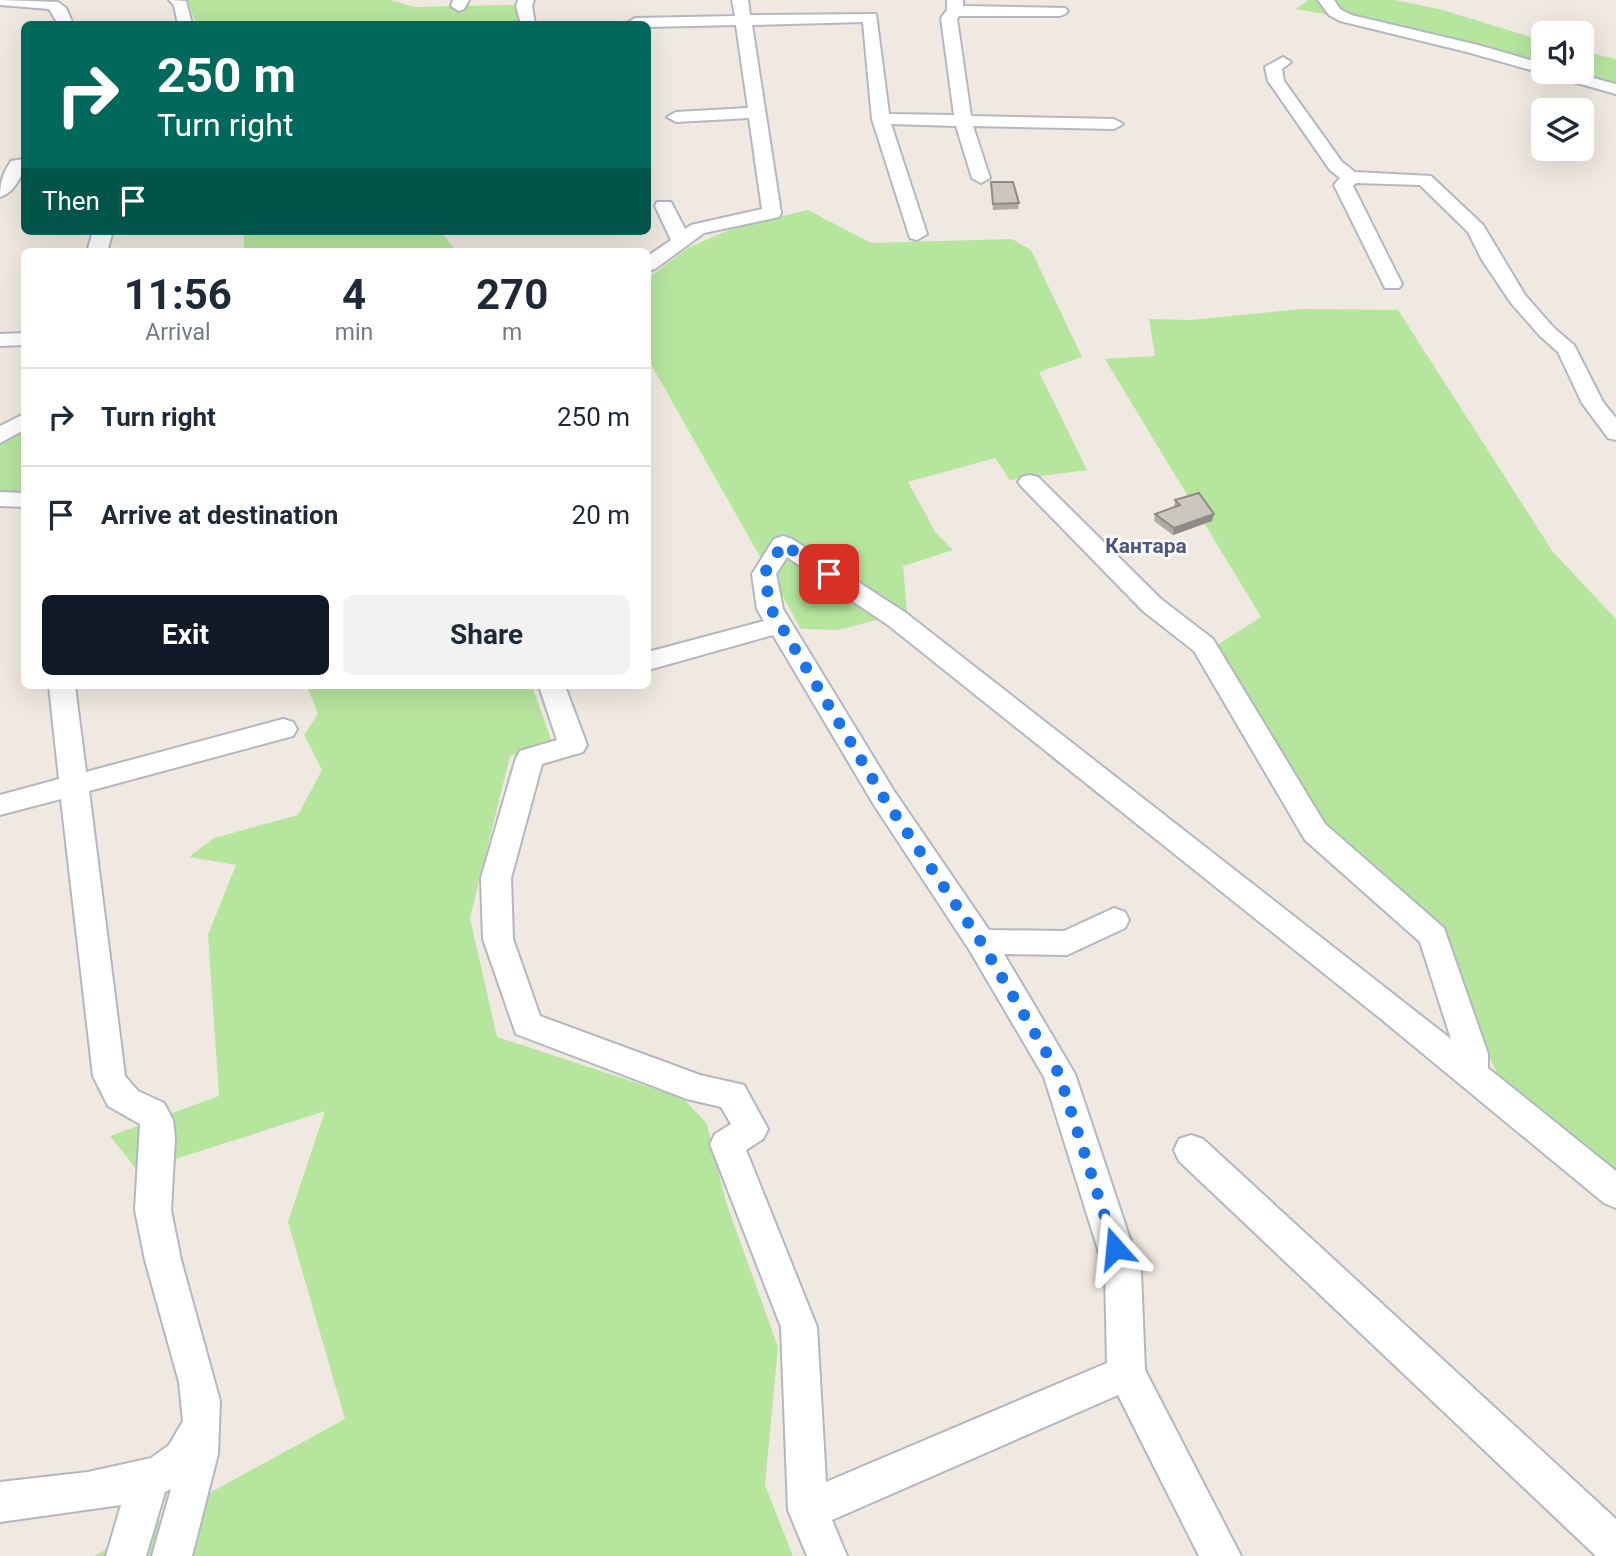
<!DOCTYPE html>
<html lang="en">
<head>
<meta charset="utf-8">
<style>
	:root { --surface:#fff; --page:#f2f2f3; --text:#1f2937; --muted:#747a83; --line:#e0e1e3; --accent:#111827 }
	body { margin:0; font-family:Roboto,sans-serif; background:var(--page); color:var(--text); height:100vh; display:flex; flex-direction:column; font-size:26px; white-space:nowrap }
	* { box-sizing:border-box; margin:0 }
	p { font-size:23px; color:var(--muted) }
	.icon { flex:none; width:38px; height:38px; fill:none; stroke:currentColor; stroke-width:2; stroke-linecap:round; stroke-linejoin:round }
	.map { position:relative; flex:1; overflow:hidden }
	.panel { position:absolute; left:21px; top:248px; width:630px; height:441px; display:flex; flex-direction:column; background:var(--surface); border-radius:10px; box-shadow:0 7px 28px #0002 }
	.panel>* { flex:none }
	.guide { position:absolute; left:21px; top:21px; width:630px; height:214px; border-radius:10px; box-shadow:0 7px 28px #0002; background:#00695c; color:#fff; overflow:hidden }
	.controls { position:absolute; left:1531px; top:21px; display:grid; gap:14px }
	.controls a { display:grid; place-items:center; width:63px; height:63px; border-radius:10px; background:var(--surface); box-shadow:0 7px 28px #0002; font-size:35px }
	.pin { position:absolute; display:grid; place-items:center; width:60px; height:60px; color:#fff; margin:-30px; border-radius:14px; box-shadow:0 4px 10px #0006 }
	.me { position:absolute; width:77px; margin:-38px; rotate:342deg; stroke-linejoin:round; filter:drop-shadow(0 0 5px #0008) }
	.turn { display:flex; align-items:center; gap:24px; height:147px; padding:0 21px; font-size:32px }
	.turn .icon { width:91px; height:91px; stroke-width:2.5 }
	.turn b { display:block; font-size:49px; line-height:60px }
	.then { display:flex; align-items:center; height:66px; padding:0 21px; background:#0003; gap:14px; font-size:26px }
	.eta { display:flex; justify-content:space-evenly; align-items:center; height:119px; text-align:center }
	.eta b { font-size:42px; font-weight:700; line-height:49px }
	.action { display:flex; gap:14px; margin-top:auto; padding:14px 21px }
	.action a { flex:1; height:80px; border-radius:10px; background:var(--accent); color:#fff; font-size:28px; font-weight:700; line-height:80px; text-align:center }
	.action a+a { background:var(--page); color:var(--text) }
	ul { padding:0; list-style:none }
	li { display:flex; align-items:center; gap:21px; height:98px; padding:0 21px; border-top:2px solid var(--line) }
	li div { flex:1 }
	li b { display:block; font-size:26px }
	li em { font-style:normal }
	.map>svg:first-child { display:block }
</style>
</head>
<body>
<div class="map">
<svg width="1616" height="1556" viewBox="0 0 1616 1556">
	<rect width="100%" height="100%" fill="#efe9e1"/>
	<path fill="#b6e59e" d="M 187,0 L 391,0 L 414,7 L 513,5 L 533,24 L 196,24 Z
		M 1308,0 L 1395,0 L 1443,10 L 1543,41 L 1543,69 L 1346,18 L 1296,9 Z
		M 1582,51 L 1616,59 L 1616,89 L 1552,72 L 1582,72 Z
		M 808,210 L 871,243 L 1012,239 L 1031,250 L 1082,357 L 1039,372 L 1087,470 L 1010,480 L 995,458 L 908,482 L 936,533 L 953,550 L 903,566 L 907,612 L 838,630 L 801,629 L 648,359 L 648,278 L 688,248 L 733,228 Z
		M 244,231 L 440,231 L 457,252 L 244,252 Z
		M 1301,309 L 1398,310 L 1553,552 L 1616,619 L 1616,1186 L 1509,1099 L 1433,936 L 1319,823 L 1216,646 L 1261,617 L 1105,359 L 1155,356 L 1149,319 L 1191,320 Z
		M 24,431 L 24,496 L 0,508 L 0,443 Z
		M 307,686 L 532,686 L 552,742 L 510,756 L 470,918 L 497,1037 L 683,1098 L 707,1124 L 726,1202 L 778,1347 L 765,1485 L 793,1556 L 94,1556 L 345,1419 L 288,1222 L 325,1111 L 138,1171 L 110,1136 L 219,1096 L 208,935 L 236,865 L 189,857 L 214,838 L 298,815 L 322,770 L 304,735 L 318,714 Z"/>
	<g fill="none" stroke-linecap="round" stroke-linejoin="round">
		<g stroke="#b4b7c1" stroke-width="4">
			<path id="street" d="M 0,0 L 58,2 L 66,8 L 73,24 L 58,24 L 49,9 L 0,5 Z
				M 169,0 L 186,1 L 192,24 L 178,24 L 174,5 Z
				M 453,0 L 469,0 L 464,9 L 459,11 L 451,6 Z
				M 518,0 L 534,0 L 532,6 L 535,24 L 521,24 L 516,6 Z
				M 732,0 L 748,0 L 750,15 L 876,14 L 889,114 L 954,115 L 941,18 L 947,10 L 947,0 L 963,0 L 963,6 L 1065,8 L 1068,11 L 1065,14 L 1060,16 L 959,16 L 957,19 L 971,116 L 1114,119 L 1123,124 L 1114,129 L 973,126 L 990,178 L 981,183 L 972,178 L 956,126 L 891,124 L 927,234 L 917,240 L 910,238 L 872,119 L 863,22 L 752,25 L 781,213 L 779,217 L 704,233 L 655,269 L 648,271 L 648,256 L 671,240 L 655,206 L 657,202 L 671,202 L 685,229 L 691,225 L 762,209 L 749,118 L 676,122 L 667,117 L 676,112 L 748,108 L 736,25 L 648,27 L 648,24 L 627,23 L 635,18 L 735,16 Z
				M 1318,0 L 1334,0 L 1340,9 L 1351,15 L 1478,45 L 1544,64 L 1544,72 L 1570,72 L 1616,84 L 1616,94 L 1467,52 L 1340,21 L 1329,15 Z
				M 1283,57 L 1291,62 L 1282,69 L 1284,81 L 1342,162 L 1355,172 L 1431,176 L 1483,225 L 1525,295 L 1554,328 L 1574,345 L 1603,402 L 1616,418 L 1616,440 L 1608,438 L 1582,403 L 1558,352 L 1540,336 L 1511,303 L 1482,260 L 1468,232 L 1420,185 L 1356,183 L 1353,186 L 1402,284 L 1399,288 L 1385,288 L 1334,185 L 1340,178 L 1330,170 L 1268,81 L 1265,67 Z
				M 24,159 C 25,172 15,193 0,197 C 0,182 3,173 11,161 Z
				M 93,231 L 113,231 L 107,252 L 87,252 Z
				M 24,333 L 24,345 L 0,346 L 0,334 Z
				M 24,414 L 24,430 L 0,443 L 0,426 Z
				M 1030,475 L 1038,477 L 1161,599 L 1213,639 L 1325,824 L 1444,928 L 1488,1054 L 1488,1068 L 1616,1171 L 1616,1208 L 1604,1203 L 1381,1019 L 888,625 L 787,557 L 776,574 L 783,609 L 894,791 L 989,930 L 1064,931 L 1114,908 L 1125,912 L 1129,920 L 1125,928 L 1067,955 L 1004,954 L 1075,1074 L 1141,1272 L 1145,1370 L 1241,1556 L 1199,1556 L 1118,1395 L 832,1520 L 847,1556 L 807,1556 L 788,1510 L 781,1327 L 710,1144 L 715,1134 L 731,1124 L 721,1107 L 687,1099 L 516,1034 L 483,939 L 481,878 L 516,758 L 520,751 L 557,740 L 539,686 L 565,686 L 587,745 L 583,752 L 542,764 L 511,878 L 513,939 L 540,1016 L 700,1075 L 744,1085 L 768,1129 L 763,1139 L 746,1150 L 817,1327 L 826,1482 L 1107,1363 L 1105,1272 L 1044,1077 L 970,951 L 874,805 L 773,635 L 648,670 L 648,652 L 764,621 L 757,609 L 752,574 L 774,539 L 783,536 L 792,539 L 906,613 L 1451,1039 L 1420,942 L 1305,840 L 1194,651 L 1143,611 L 1022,487 L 1018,482 L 1022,477 Z
				M 0,492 L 24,493 L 24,507 L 0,506 Z
				M 49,686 L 75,686 L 86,772 L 283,719 L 293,722 L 297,729 L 293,736 L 89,791 L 125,1076 L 138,1091 L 164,1103 L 173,1120 L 175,1138 L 171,1210 L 181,1260 L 220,1401 L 218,1454 L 192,1556 L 152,1556 L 171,1489 L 165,1492 L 146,1556 L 106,1556 L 121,1505 L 0,1522 L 0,1482 L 88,1472 L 151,1458 L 169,1445 L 183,1421 L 179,1382 L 145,1260 L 135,1210 L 140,1124 L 108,1106 L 93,1076 L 61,799 L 0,815 L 0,795 L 59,779 Z
				M 1191,1135 L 1203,1139 L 1616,1519 L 1616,1556 L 1596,1556 L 1179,1161 L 1174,1150 L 1179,1139 Z"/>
		</g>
		<use href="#street" fill="#fff" fill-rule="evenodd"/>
	</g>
	<path fill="#afaba4" d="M 991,182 L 1019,203 L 1018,209 L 993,210 Z
		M 1175,500 L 1212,521 L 1173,535 L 1154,521 L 1155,514 L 1174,507 Z"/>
	<path fill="#8e8b86" d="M 1214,514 L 1212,521 L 1173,535 L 1174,528 Z"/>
	<path fill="#cbc7bf" stroke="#8e8b86" stroke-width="2" d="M 991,182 L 1013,182 L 1019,203 L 993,204 Z
		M 1199,493 L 1214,514 L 1174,528 L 1155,514 L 1180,505 L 1175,500 Z"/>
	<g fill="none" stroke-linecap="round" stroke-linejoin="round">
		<path stroke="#1a73e8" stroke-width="12" stroke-dasharray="0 21.6" d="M 829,574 L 783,544 L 764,574 L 771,609 L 884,798 L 981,942 L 1059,1074 L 1115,1248"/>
	</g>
	<g text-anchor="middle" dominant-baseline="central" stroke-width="5" stroke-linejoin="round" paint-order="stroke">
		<g font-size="21" font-weight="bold" fill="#4d5680" stroke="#fff">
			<text x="1146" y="546">Кантара</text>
		</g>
	</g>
</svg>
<div class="controls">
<a><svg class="icon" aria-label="sound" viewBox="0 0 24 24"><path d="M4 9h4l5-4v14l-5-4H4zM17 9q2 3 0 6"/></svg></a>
<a><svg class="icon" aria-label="layers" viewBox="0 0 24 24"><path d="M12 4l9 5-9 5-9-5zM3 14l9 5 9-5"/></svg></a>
</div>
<div class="pin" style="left:829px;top:574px;background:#d93025"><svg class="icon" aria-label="arrive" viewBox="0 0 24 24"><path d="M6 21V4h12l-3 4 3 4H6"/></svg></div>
<svg class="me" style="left:1115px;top:1248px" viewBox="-20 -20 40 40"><path d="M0-17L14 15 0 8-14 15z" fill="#1a73e8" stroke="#fff" stroke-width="4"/></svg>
<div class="guide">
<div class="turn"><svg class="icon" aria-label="right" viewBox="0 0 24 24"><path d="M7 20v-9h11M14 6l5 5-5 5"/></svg><div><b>250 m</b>Turn right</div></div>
<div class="then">Then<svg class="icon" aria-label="arrive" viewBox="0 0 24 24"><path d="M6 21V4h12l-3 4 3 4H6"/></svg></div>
</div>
<section class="panel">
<div class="eta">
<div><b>11:56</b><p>Arrival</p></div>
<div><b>4</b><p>min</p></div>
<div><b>270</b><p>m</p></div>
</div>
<ul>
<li><svg class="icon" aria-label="right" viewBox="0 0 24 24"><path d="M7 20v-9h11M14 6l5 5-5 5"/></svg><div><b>Turn right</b></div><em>250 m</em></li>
<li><svg class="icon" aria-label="arrive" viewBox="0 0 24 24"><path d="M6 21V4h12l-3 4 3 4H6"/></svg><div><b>Arrive at destination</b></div><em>20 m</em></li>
</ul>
<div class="action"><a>Exit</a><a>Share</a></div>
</section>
</div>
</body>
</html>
